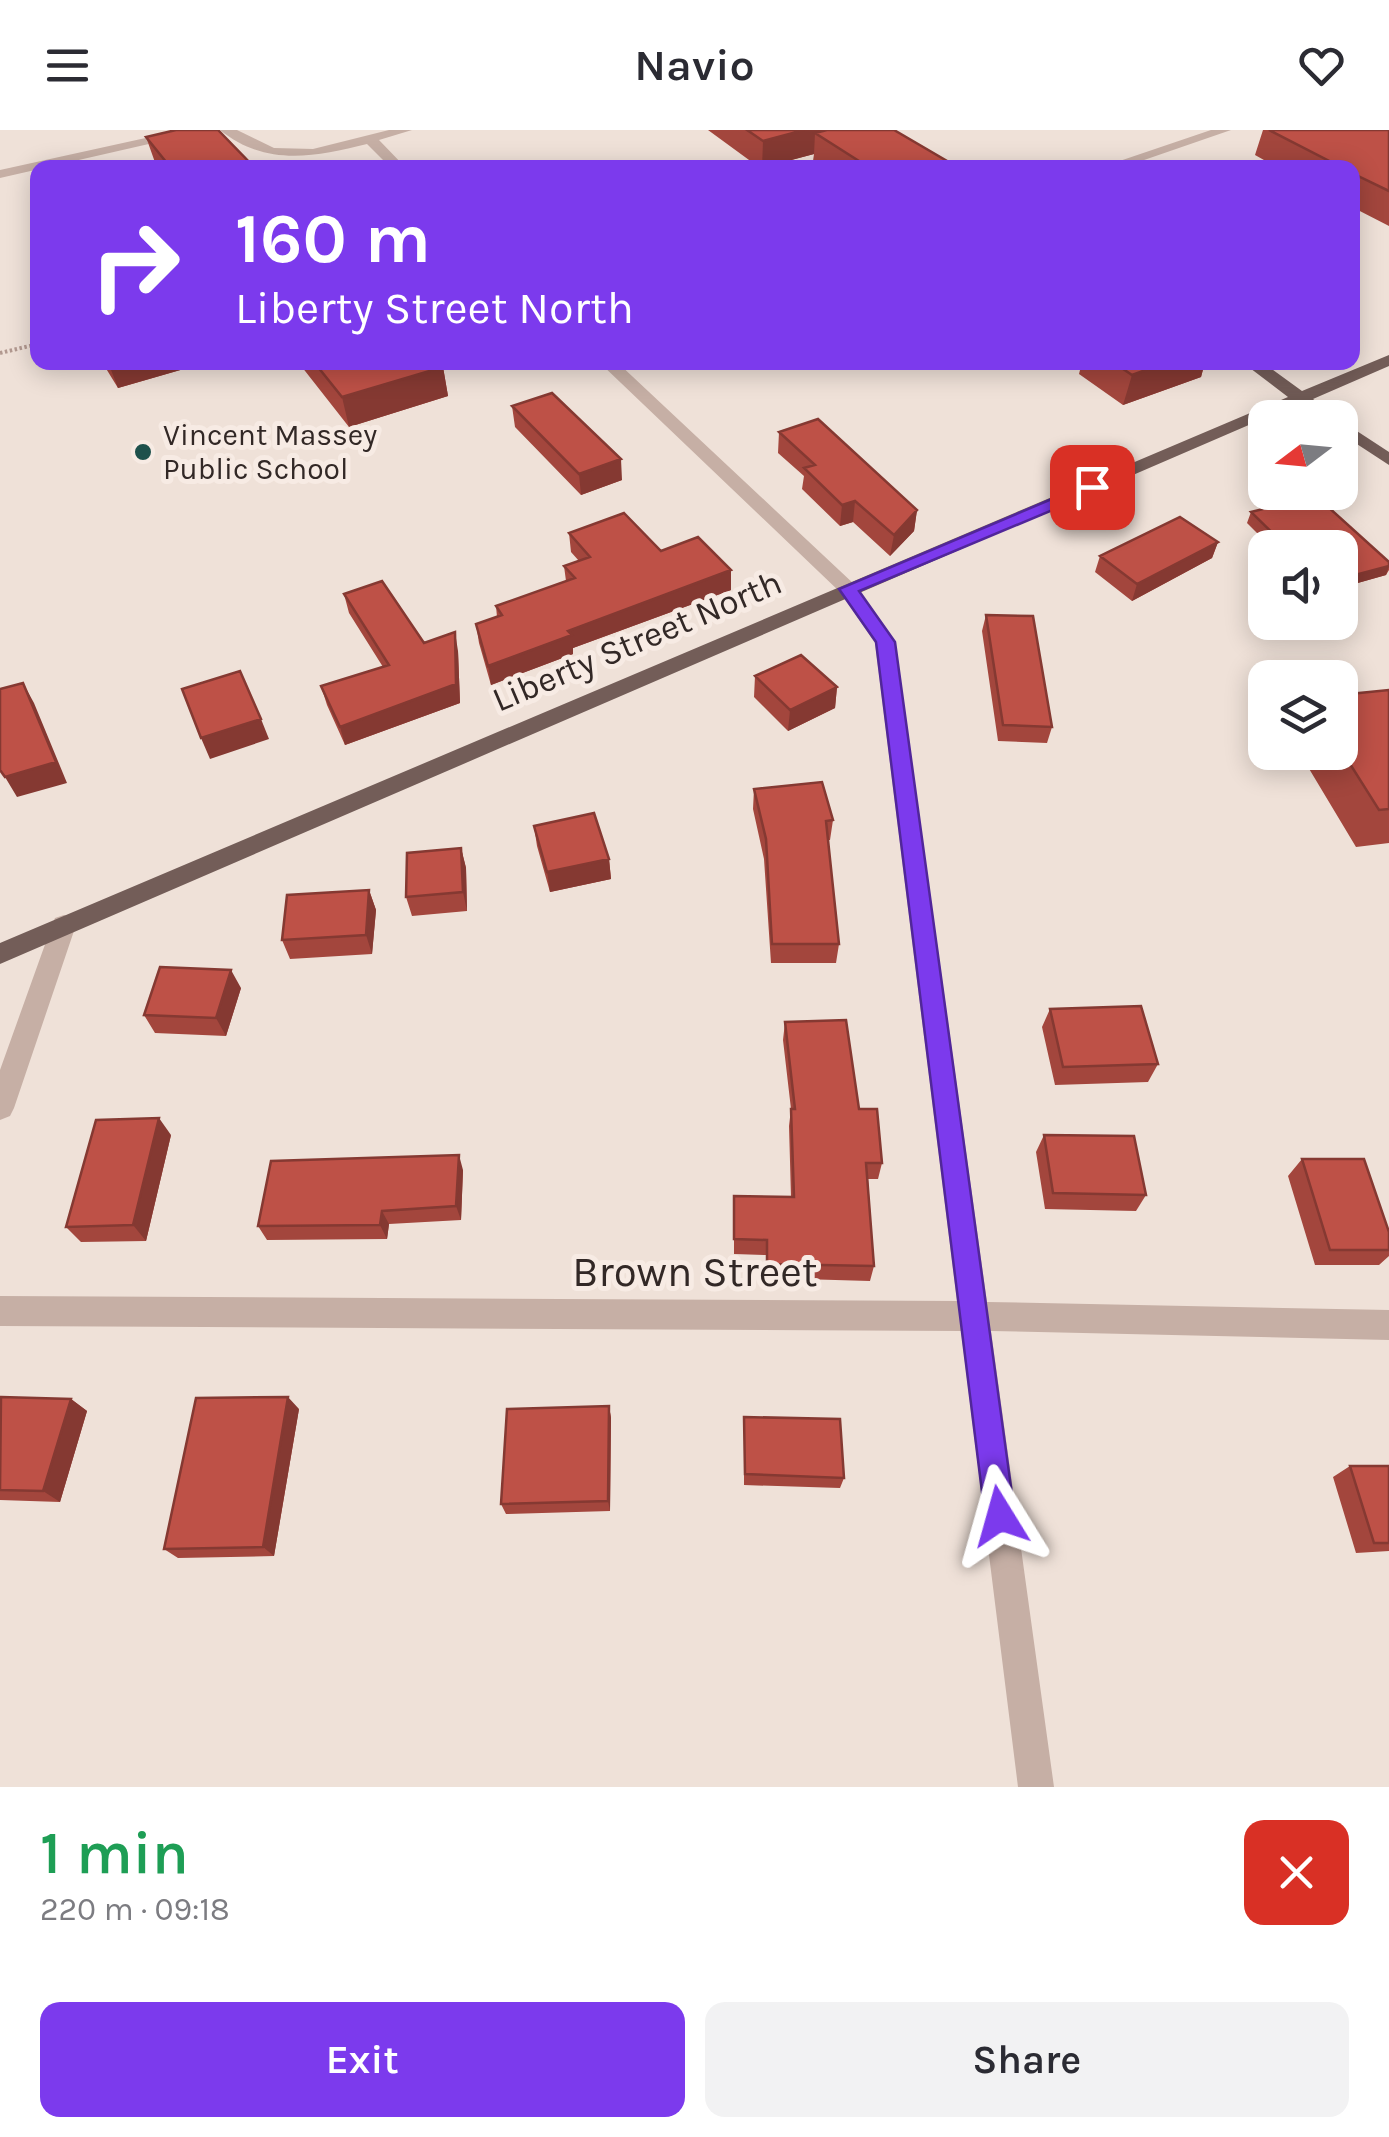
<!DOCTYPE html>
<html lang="en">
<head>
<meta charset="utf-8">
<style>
	:root { --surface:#fff; --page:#f2f2f3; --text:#2b2b33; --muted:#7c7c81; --accent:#7c3aed }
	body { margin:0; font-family:Karla,sans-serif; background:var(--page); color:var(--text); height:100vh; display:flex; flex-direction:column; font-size:38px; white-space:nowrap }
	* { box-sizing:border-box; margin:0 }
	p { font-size:32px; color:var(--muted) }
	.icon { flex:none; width:55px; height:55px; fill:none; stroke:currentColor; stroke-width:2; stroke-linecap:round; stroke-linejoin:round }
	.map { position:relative; height:1657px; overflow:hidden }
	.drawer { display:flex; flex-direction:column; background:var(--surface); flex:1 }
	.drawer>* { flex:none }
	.hud { position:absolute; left:30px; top:30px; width:1330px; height:210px; border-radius:20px; box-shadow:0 5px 25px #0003; background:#7c3aed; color:#fff; overflow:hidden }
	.needle { width:65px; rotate:254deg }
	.fabs { position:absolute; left:1248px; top:270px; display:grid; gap:20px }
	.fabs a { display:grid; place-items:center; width:110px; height:110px; border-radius:20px; background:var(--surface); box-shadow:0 5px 25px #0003; font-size:50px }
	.pin { position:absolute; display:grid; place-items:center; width:85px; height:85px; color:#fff; margin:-42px; border-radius:20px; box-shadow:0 5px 15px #0006 }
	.me { position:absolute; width:110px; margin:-55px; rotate:352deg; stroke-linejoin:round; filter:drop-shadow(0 0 8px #0008) }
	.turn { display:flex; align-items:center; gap:35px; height:210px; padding:0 40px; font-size:45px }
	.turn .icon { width:130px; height:130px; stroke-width:2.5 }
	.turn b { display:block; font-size:70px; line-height:85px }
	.round { display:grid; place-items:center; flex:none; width:105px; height:105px; border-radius:20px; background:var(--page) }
	.head { display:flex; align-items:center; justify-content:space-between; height:170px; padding:0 40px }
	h1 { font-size:60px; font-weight:600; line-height:75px; color:#1e9e55 }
	.primary-button { display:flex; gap:20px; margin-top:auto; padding:20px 40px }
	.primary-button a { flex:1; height:115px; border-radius:20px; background:var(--accent); color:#fff; font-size:40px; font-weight:600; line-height:115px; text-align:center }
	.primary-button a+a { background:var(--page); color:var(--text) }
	header { display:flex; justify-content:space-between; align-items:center; height:130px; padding:0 40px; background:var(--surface); font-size:45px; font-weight:600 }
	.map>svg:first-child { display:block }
</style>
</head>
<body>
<header><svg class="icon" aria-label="menu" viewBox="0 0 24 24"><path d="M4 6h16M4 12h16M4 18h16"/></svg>Navio<svg class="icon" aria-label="heart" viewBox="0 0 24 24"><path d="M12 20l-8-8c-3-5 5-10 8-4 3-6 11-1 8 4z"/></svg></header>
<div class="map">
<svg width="1389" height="1657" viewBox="0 0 1389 1657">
	<rect width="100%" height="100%" fill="#efe1d8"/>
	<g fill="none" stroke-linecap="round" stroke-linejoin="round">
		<path stroke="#b29990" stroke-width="4" stroke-dasharray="2.5 2.5" stroke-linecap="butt" d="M 0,223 L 38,214"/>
		<path fill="#c6afa5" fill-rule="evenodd" d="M 182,0 L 210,0 L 0,48 L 0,40 Z
			M 220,0 L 237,0 L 274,18 L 313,19 L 389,0 L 412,0 L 379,10 L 406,38 L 391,38 L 367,14 C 314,27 266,37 220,0 Z
			M 1211,0 L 1231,0 L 1121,38 L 1099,38 Z
			M 599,232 L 617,232 L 855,455 L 895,512 L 987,1172 L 1389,1180 L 1389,1210 L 991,1201 L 1054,1657 L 1018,1657 L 961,1201 L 0,1196 L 0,1166 L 957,1171 L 875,513 L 841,463 Z
			M 64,785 L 73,788 L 76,795 L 14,978 L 10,986 L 0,990 L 0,940 L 52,795 L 55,788 Z"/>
		<path fill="#735d58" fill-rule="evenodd" d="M 1389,225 L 1389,236 L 1313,269 L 1338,288 L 1318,288 L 1300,275 L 1265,288 L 0,834 L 0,813 L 1288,267 L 1242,232 L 1262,232 L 1302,261 Z
			M 1340,290 L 1389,322 L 1389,335 L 1340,303 Z"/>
	</g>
	<path fill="#a3463d" d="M 708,0 L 825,0 L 959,38 L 823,38 L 813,31 L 814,24 L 760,38 Z
		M 1263,0 L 1389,0 L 1389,96 L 1352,77 L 1352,38 L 1278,38 L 1255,25 Z
		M 146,7 L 255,38 L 157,38 Z
		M 102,232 L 208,232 L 118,258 Z
		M 298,232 L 440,232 L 443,237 L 448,266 L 349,297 Z
		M 1082,232 L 1205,232 L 1201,247 L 1123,275 L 1079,244 Z
		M 512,276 L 622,350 L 581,365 L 515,297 Z
		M 779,302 L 917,380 L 914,401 L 890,426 L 853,392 L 840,396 L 802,359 L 804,346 L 778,323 Z
		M 1316,366 L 1389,432 L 1389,440 L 1386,445 L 1340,458 L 1340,418 L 1272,418 L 1247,393 L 1251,382 Z
		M 569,403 L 661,421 L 731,460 L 573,518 L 573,524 L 491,555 L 479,513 L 476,494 L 497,487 L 496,476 L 566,451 L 564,436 L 579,431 L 571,422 Z
		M 1218,412 L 1212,428 L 1132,471 L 1095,442 L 1100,426 Z
		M 344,464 L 424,513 L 458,521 L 460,573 L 345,615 L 327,575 L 321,556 L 383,537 L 349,483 Z
		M 986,485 L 1052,597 L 1047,613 L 998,611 L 982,501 Z
		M 755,546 L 837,557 L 835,578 L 788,601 L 754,567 Z
		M 1389,560 L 1389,713 L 1356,717 L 1299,622 L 1340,622 L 1340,565 Z
		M 754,659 L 833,690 L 830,710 L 828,710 L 839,814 L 836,833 L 771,833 L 764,729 L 753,679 Z
		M 534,696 L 609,729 L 611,749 L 550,762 L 537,716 Z
		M 461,718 L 466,738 L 467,781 L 412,786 L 406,767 Z
		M 369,760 L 376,780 L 372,824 L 290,829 L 282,810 Z
		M 241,858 L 226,906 L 155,903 L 144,885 Z
		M 1050,879 L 1158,934 L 1148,952 L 1055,955 L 1042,897 Z
		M 785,892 L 859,979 L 882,1033 L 878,1049 L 868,1049 L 874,1136 L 870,1151 L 766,1148 L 766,1125 L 734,1124 L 734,1066 L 791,1067 L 789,996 L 791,979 L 783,910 Z
		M 171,1005 L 146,1111 L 81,1112 L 66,1097 Z
		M 1044,1005 L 1146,1065 L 1136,1081 L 1045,1079 L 1036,1022 Z
		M 1302,1029 L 1389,1102 L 1389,1126 L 1379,1135 L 1315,1135 L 1288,1046 Z
		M 463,1040 L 461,1090 L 389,1094 L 387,1109 L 267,1110 L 258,1096 Z
		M 0,1269 L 71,1269 L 87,1281 L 60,1372 L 0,1370 Z
		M 609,1276 L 611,1288 L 610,1381 L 506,1384 L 501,1374 Z
		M 299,1279 L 274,1426 L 178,1428 L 164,1419 Z
		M 744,1287 L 844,1348 L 840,1358 L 744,1355 Z
		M 1350,1336 L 1389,1336 L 1389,1421 L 1356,1423 L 1333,1347 Z"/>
	<path fill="#853932" d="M 804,0 L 825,0 L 815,3 L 814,24 L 762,38 L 763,11 Z
		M 108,232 L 208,232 L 118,258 Z
		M 1168,232 L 1205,232 L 1201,247 L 1123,275 L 1132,245 Z
		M 443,237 L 448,266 L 349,297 L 342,267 Z
		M 621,329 L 622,350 L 581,365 L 579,344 Z
		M 855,371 L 853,392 L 840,396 L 842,375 Z
		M 917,380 L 914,401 L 890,426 L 894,405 Z
		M 1218,412 L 1212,428 L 1132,471 L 1137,454 Z
		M 1389,436 L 1386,445 L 1340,458 L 1340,449 Z
		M 731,440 L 731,460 L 573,518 L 573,524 L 491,555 L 488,536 L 568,501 Z
		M 455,502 L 458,521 L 460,573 L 345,615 L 340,597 Z
		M 23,553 L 34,573 L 67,653 L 17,667 L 5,647 Z
		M 837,557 L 835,578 L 788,601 L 790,580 Z
		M 261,589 L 269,609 L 210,629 L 201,608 Z
		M 461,718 L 466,738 L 467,781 L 463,762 Z
		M 609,729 L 611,749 L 550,762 L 547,742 Z
		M 369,760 L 376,780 L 372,824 L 366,805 Z
		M 231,840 L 241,858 L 226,906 L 216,888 Z
		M 159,988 L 171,1005 L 146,1111 L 133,1095 Z
		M 459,1025 L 463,1040 L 461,1090 L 456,1076 Z
		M 382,1081 L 389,1094 L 387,1109 L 380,1095 Z
		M 288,1267 L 299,1279 L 274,1426 L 263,1417 Z
		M 71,1269 L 87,1281 L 60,1372 L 43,1361 Z
		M 609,1276 L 611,1288 L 610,1381 L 608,1371 Z"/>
	<path fill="#be5147" stroke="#853932" stroke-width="2.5" d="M 176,0 L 218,0 L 255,38 L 171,38 L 146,7 Z
		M 747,0 L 804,0 L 763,11 Z
		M 827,0 L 894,0 L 959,38 L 870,38 L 815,3 Z
		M 1269,0 L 1389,0 L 1389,61 L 1352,43 L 1352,38 L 1343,38 Z
		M 314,232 L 440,232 L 443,237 L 342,267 Z
		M 1113,232 L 1168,232 L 1132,245 Z
		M 552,263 L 621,329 L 579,344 L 512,276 Z
		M 818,289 L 917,380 L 894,405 L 855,371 L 842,375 L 804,338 L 815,335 L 779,302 Z
		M 1316,366 L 1389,432 L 1389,436 L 1340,449 L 1340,418 L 1288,418 L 1251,382 Z
		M 624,383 L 661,421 L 698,407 L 731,440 L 568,501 L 572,505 L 488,536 L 476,494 L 502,485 L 496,476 L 575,448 L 564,436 L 590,427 L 569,403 Z
		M 1180,387 L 1218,412 L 1137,454 L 1100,426 Z
		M 382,451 L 424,513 L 455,502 L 456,554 L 340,597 L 321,556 L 389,535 L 344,464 Z
		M 986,485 L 1033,486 L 1052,597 L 1003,595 Z
		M 801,525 L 837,557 L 790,580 L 755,546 Z
		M 240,541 L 261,589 L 201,608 L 182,559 Z
		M 23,553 L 56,632 L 5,647 L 0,640 L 0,559 Z
		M 1389,560 L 1389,679 L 1379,680 L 1340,618 L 1340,565 Z
		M 822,652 L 833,690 L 826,691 L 839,814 L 772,814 L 766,709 L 754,659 Z
		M 594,683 L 609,729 L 547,742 L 534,696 Z
		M 461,718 L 463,762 L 406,767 L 407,723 Z
		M 369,760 L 366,805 L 282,810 L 287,765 Z
		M 160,837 L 231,840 L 216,888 L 144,885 Z
		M 1141,876 L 1158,934 L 1063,937 L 1050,879 Z
		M 846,890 L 859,979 L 877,979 L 882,1033 L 866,1033 L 874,1136 L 767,1134 L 767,1110 L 734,1109 L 734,1066 L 794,1067 L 791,979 L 795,979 L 785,892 Z
		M 159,988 L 133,1095 L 66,1097 L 96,990 Z
		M 1044,1005 L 1134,1006 L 1146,1065 L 1053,1063 Z
		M 459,1025 L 456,1076 L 382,1081 L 380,1095 L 258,1096 L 271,1031 Z
		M 1302,1029 L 1364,1029 L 1389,1102 L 1389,1120 L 1330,1120 Z
		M 1,1267 L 71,1269 L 43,1361 L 0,1360 Z
		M 288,1267 L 263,1417 L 164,1419 L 196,1268 Z
		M 609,1276 L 608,1371 L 501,1374 L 507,1279 Z
		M 744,1287 L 840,1289 L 844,1348 L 745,1344 Z
		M 1350,1336 L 1389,1336 L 1389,1413 L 1374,1413 Z"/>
	<path fill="#7c3aed" stroke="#51269a" stroke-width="2.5" d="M 1092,352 L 1101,357 L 1098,361 L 859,461 L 895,512 L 1015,1386 L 1011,1397 L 1000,1401 L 989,1397 L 985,1386 L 876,512 L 839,459 Z"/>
	<circle fill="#1e514c" stroke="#f7ebe4" stroke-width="4" cx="143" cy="322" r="10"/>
	<g text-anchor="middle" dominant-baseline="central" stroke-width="10" stroke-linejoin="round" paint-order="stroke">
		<g font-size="30" fill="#322826" stroke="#f7ebe4" text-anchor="start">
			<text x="163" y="305">Vincent Massey<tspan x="163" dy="34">Public School</tspan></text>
		</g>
		<g font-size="35" fill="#322826" stroke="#f7ebe4">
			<text transform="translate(637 511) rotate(-23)">Liberty Street North</text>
		</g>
		<g font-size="42" fill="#322826" stroke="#f7ebe4">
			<text x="695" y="1142">Brown Street</text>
		</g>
	</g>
</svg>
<div class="fabs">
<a><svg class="needle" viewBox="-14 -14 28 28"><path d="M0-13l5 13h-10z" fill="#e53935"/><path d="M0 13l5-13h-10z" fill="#7c7c81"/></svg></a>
<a><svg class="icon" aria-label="sound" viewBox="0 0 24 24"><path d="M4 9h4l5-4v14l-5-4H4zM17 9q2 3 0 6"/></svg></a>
<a><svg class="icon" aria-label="layers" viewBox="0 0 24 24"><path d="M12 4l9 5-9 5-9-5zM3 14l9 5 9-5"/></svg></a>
</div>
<div class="pin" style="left:1092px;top:357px;background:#d93025"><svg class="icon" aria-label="arrive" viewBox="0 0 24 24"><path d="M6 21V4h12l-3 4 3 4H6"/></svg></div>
<svg class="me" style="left:1000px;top:1386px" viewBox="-20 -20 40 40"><path d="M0-17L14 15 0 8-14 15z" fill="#7c3aed" stroke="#fff" stroke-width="4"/></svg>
<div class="hud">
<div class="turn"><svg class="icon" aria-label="right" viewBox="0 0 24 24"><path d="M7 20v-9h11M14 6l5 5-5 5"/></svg><div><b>160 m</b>Liberty Street North</div></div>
</div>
</div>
<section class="drawer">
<div class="head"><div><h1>1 min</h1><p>220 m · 09:18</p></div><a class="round" style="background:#d93025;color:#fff"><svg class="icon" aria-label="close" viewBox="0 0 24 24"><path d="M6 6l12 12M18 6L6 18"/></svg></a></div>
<div class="primary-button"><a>Exit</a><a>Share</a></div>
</section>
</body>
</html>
